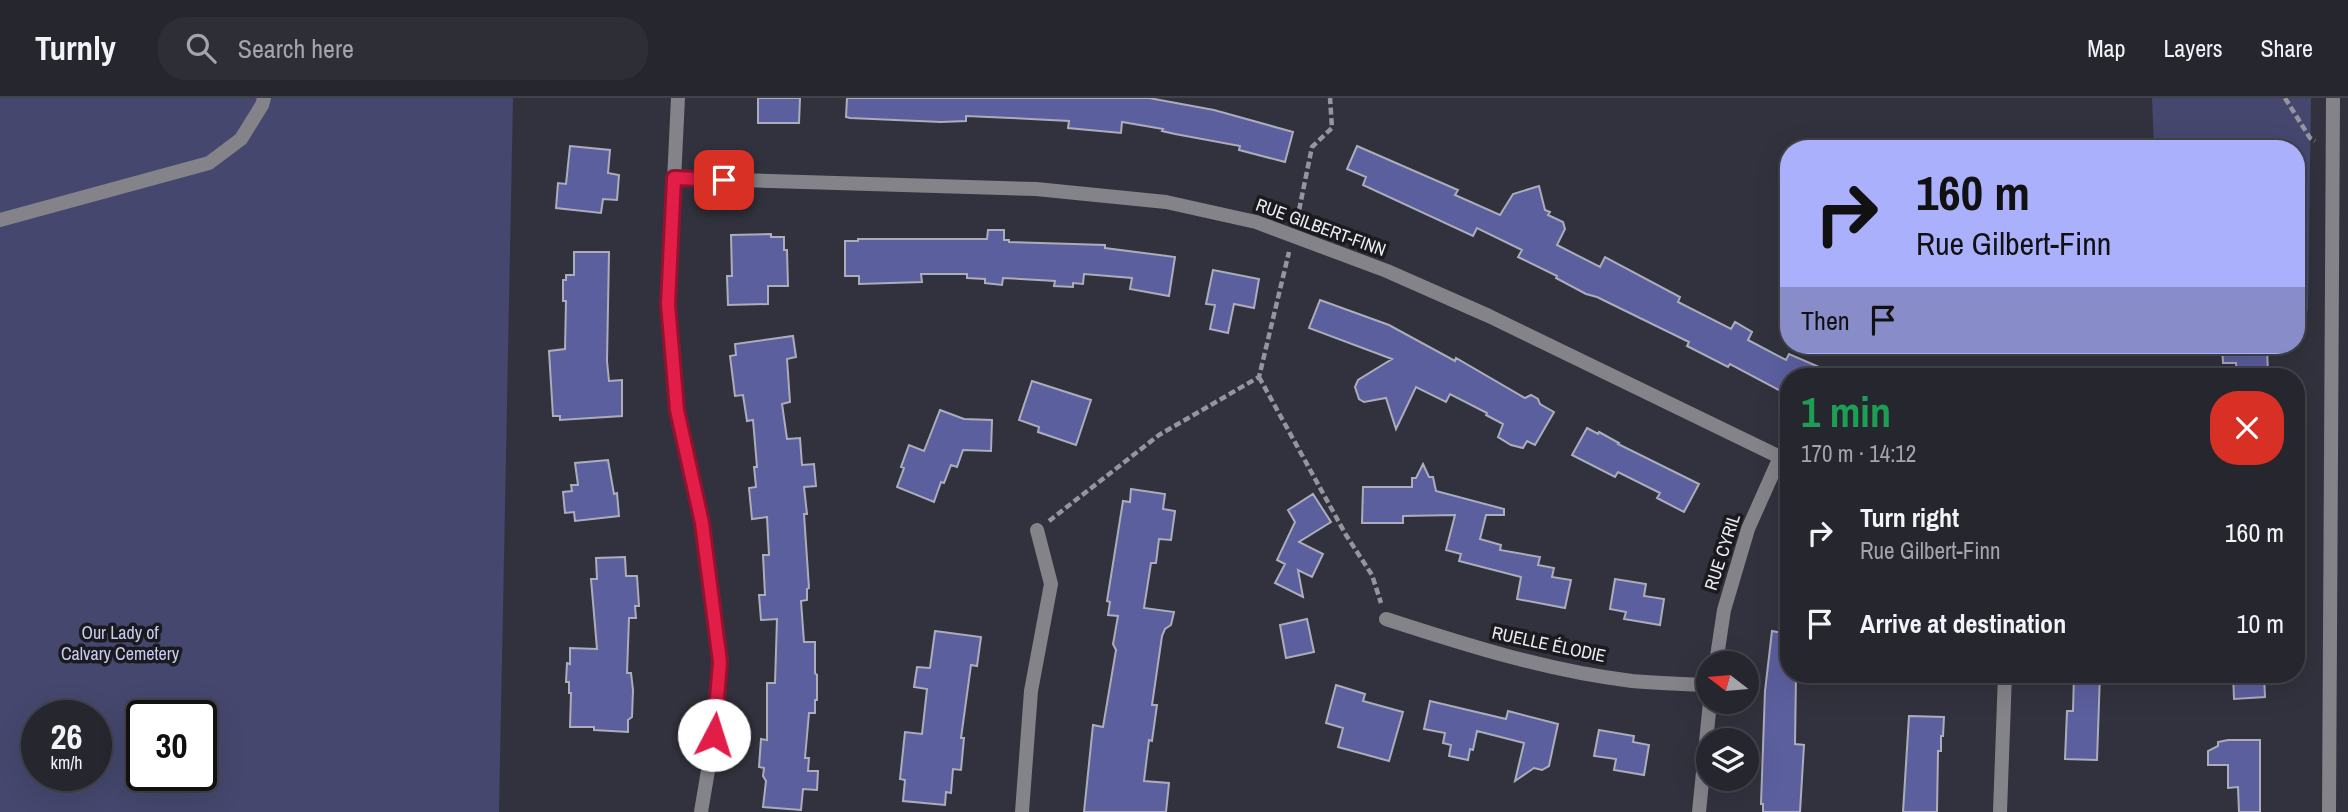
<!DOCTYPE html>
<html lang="en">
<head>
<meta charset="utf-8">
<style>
	:root { --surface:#25262e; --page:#2d2e36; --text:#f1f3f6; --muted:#a3a5aa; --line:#42434a }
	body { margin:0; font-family:"Archivo Narrow",sans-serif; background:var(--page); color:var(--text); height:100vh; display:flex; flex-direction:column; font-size:26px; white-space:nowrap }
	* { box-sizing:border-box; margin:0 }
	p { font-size:23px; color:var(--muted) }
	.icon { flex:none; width:38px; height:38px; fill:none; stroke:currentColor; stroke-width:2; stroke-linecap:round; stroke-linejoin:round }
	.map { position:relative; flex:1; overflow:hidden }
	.drawer { position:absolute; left:1780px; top:270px; width:525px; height:315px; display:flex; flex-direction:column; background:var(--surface); border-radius:28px; box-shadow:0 7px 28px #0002,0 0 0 2px var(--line) }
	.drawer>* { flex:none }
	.banner { position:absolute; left:1780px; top:42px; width:525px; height:214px; border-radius:28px; box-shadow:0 7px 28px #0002,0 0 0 2px var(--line); background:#aab0fb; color:#111; overflow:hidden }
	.needle { width:46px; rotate:286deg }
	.tools { position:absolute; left:1696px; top:553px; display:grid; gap:14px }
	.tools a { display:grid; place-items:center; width:63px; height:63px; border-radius:50%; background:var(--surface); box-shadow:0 7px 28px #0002,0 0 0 2px var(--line); font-size:35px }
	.speed { position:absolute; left:21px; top:602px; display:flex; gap:14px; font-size:35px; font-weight:700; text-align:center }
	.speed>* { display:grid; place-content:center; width:91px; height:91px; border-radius:50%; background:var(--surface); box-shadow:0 7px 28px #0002,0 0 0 2px var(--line); line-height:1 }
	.speed small { font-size:18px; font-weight:400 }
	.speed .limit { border:4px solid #111; border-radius:10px; background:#fff; color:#111 }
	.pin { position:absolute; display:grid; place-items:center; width:60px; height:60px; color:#fff; margin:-30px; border-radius:14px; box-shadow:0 4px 10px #0006 }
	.me { position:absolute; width:77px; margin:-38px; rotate:5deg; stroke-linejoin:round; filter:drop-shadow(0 0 5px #0008) }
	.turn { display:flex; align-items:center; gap:24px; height:147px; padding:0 21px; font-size:32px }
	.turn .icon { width:91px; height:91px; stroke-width:2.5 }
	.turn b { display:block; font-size:49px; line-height:60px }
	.then { display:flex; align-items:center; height:66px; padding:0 21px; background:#0003; gap:14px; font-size:26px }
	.round { display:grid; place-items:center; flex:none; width:74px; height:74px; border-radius:28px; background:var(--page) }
	.headline { display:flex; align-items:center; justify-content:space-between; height:119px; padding:0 21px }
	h1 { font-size:42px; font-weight:700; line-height:52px; color:#1e9e55 }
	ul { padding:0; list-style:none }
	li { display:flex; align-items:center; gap:21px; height:91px; padding:0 21px }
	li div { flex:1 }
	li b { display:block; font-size:26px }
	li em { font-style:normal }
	header { display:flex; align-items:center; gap:42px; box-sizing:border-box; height:98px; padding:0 35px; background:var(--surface); border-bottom:2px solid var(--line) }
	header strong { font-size:33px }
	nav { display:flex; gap:38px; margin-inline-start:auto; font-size:24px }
	.search { width:490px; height:63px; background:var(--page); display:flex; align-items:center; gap:18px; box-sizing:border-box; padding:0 24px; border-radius:28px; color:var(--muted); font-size:26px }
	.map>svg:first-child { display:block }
</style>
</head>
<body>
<header>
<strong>Turnly</strong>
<div class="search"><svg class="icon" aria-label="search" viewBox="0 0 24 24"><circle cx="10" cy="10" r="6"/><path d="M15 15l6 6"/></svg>Search here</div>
<nav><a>Map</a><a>Layers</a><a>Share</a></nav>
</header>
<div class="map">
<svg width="2348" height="714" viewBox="0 0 2348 714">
	<rect width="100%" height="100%" fill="#31323d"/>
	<path fill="#45476e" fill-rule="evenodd" d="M 0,0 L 513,0 L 499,714 L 0,714 ZM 37,618 L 96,618 L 96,677 L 37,677 ZM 142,618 L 201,618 L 201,677 L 142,677 Z
		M 2152,0 L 2311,0 L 2308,213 L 2296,213 L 2296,51 L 2154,51 Z"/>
	<path fill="#5c5f9e" stroke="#abadbb" stroke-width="2" d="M 758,0 L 800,0 L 799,25 L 758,25 Z
		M 847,0 L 1149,0 L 1214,12 L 1293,34 L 1285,64 L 1239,52 L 1240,48 L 1175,36 L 1162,33 L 1163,31 L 1122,24 L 1121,35 L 1068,30 L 1069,23 L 1011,20 L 966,18 L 966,23 L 941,24 L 850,20 L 846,19 Z
		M 570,48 L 610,52 L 608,75 L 619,77 L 617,102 L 603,101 L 601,115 L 556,110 L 558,85 L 566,86 Z
		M 1357,48 L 1458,92 L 1455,97 L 1500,117 L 1513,96 L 1539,88 L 1545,112 L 1550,114 L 1548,117 L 1563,124 L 1565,131 L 1557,147 L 1600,169 L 1605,159 L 1680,199 L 1678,204 L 1731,231 L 1735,224 L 1752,234 L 1748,242 L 1786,262 L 1789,256 L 1840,278 L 1788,278 L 1788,297 L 1730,266 L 1728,269 L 1687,248 L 1689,244 L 1597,199 L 1586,196 L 1556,180 L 1557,178 L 1518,159 L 1522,152 L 1477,130 L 1473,138 L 1363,87 L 1366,79 L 1347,71 Z
		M 988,132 L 1004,132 L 1004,142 L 1009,142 L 1009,144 L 1105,147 L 1105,150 L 1175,159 L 1169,198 L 1130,191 L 1132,180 L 1084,176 L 1083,186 L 1073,185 L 1073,189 L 1054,188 L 1055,183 L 1003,180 L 1002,187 L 985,185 L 985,181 L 967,180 L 967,176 L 921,176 L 922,184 L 859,186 L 859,178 L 845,178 L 845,143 L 858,143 L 858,141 L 987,141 Z
		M 771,136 L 771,139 L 784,139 L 784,152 L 787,152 L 788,188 L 768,188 L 768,206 L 728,207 L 727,178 L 732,178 L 731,137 Z
		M 574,154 L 609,154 L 607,263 L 609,283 L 622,282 L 622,318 L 560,322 L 560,318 L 553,318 L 549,253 L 565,251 L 566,203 L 563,203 L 563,182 L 566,182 L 566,177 L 574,177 Z
		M 1213,172 L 1259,181 L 1254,210 L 1234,206 L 1228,235 L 1210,231 L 1215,207 L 1206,206 Z
		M 1320,202 L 1389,227 L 1455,263 L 1456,260 L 1525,300 L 1531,297 L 1538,301 L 1540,306 L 1554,314 L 1535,347 L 1527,343 L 1523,350 L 1511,347 L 1498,339 L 1503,326 L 1486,317 L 1487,315 L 1450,296 L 1446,304 L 1416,289 L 1396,331 L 1386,300 L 1364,304 L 1359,301 L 1355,289 L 1358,282 L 1392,261 L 1309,230 Z
		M 793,238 L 796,259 L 787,261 L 790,304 L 782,306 L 787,341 L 800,340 L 802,367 L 814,366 L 816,388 L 804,389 L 807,416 L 804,416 L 809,490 L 807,491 L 807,502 L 801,503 L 804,544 L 815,544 L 815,575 L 817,577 L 817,602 L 815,602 L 815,615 L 809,615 L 805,660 L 809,660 L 808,673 L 818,673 L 817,692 L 803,691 L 801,712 L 763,709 L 766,683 L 763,678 L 764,670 L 759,669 L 761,641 L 767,642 L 767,585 L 775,585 L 777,521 L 761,522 L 759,497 L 765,497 L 763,457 L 769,457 L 767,419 L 752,421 L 749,390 L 756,389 L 754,369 L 757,369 L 753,322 L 747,323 L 743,297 L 735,298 L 730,258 L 736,257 L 735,246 Z
		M 2222,247 L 2267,247 L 2268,278 L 2237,278 L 2236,265 L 2223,265 Z
		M 1032,283 L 1091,302 L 1076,347 L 1038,334 L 1039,329 L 1019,322 Z
		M 940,312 L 964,321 L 992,322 L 991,353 L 963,352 L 957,369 L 951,367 L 944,385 L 941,384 L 934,404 L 897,389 L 904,370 L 901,369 L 909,347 L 924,353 Z
		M 1587,330 L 1598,336 L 1599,334 L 1619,345 L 1618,346 L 1699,386 L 1684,414 L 1657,400 L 1660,395 L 1618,374 L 1615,379 L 1572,357 Z
		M 608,362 L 614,396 L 617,395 L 619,418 L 575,423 L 574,414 L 565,415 L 563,394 L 572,393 L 571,387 L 578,387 L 575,365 Z
		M 1423,366 L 1429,379 L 1433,379 L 1436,393 L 1504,411 L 1504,417 L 1486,417 L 1480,441 L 1501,447 L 1500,452 L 1540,459 L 1538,467 L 1554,470 L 1552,479 L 1571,482 L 1565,510 L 1517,501 L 1521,479 L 1459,463 L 1461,456 L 1446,452 L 1455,417 L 1403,418 L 1403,425 L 1362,425 L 1363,389 L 1412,389 L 1412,380 L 1416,380 Z
		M 1131,391 L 1165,396 L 1163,411 L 1175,413 L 1171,442 L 1159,441 L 1156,465 L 1151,465 L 1144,510 L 1174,514 L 1171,527 L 1165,531 L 1162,538 L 1152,607 L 1157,607 L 1152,643 L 1149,642 L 1144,683 L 1169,685 L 1166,714 L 1084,714 L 1093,627 L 1103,629 L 1116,552 L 1113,546 L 1118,518 L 1108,517 L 1110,504 L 1107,503 L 1123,403 L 1130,404 Z
		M 1313,396 L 1331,424 L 1299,444 L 1323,456 L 1312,479 L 1298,472 L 1303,499 L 1275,485 L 1285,466 L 1277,462 L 1295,424 L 1288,412 Z
		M 625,459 L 626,478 L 637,478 L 639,508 L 635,508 L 636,520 L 629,520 L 627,575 L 631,575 L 633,592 L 632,619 L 628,622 L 628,634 L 594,632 L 594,629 L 570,629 L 571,595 L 569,595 L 569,584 L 566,584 L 567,565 L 570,566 L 570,550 L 597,551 L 591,481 L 597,481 L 596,460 Z
		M 1615,481 L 1646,486 L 1644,498 L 1664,501 L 1660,527 L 1624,521 L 1626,514 L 1610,511 Z
		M 1307,521 L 1314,554 L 1286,560 L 1280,527 Z
		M 935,533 L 981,539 L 977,568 L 971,567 L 961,640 L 964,640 L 961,672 L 953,671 L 951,695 L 946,694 L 945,707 L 903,703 L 905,682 L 900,681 L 905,634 L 922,636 L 927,591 L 914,589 L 917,569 L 930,570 Z
		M 1772,533 L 1788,536 L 1788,576 L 1796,576 L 1795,646 L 1804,647 L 1800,714 L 1763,714 L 1763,706 L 1761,706 L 1765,593 Z
		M 2074,576 L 2100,576 L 2097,662 L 2065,661 L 2067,613 L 2073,613 Z
		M 2233,576 L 2264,576 L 2265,599 L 2234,601 Z
		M 1336,587 L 1365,596 L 1363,603 L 1403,614 L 1389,663 L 1338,649 L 1343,630 L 1326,625 Z
		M 1430,603 L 1506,621 L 1508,613 L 1558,626 L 1549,668 L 1542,672 L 1534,670 L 1515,683 L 1524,645 L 1477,633 L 1473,652 L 1470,651 L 1468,662 L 1449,658 L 1451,647 L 1443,645 L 1445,635 L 1424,631 Z
		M 1909,618 L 1944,619 L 1943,638 L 1941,638 L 1941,653 L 1938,653 L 1937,714 L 1903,714 Z
		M 1599,632 L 1634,638 L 1633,644 L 1649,647 L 1644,677 L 1614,672 L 1616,661 L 1594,658 Z
		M 2228,642 L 2260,642 L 2260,714 L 2239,714 L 2238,689 L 2228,690 L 2228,667 L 2208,667 L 2208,653 L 2218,648 L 2218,644 Z"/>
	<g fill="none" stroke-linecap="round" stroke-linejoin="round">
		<path stroke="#94959e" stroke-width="4.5" stroke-dasharray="7 3.5" stroke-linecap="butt" d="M 2285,0 L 2310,40 L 2315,43
			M 1297,122 L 1312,49 L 1332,30 L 1330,0
			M 1259,279 L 1346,437 L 1372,477 L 1381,505
			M 1049,423 L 1159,337 L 1259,279 L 1289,154"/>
		<path stroke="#838389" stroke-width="14" d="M 678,0 L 668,206 L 677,312 L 702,425 L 720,563 L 714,637 L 701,714
			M 674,80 L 1036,91 L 1166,104 L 1256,124 L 1387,173 L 1489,218 L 1788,363
			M 0,122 L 209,65 L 241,41 L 262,7 L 264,0
			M 1386,521 C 1466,547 1548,573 1632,583 C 1657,585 1683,586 1708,587
			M 1716,565 L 1724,512 L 1748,431 L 1780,359
			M 1022,714 L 1031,593 L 1051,486 L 1037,432
			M 1699,714 L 1710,604
			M 2000,714 L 2005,576
			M 2329,714 L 2333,0"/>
	</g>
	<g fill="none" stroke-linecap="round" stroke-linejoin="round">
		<g stroke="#92132f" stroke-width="18">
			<path id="route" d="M 714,637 L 720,564 L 702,425 L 677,312 L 668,206 L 674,80 L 724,82"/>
		</g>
		<use href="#route" stroke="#e11d48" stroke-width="12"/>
	</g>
	<g text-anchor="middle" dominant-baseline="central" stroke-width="7" stroke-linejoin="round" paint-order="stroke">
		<g font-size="18" fill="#ecedf4" stroke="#1a1a1f">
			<text transform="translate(1321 129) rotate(20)">RUE GILBERT-FINN</text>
			<text transform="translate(1722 454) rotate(-72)">RUE CYRIL</text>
			<text transform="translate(1549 546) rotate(12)">RUELLE ÉLODIE</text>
		</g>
		<g font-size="18" fill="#c8ccf1" stroke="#1a1a1f">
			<text x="120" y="534">Our Lady of<tspan x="120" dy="21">Calvary Cemetery</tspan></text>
		</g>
	</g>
</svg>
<div class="tools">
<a><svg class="needle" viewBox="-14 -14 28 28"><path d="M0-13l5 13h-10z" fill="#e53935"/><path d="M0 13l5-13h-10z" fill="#a3a5aa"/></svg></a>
<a><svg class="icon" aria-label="layers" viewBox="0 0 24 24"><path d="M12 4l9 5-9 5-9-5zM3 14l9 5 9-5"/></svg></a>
</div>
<div class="speed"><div>26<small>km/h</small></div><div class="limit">30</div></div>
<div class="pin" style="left:724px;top:82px;background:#d93025"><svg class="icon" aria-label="arrive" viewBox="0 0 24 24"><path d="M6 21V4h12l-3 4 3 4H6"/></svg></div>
<svg class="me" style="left:714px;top:637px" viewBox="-20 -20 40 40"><circle r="19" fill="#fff"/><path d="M0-13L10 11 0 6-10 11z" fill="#e11d48"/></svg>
<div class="banner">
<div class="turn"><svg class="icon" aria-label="right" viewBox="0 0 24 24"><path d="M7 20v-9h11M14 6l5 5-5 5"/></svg><div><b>160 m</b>Rue Gilbert-Finn</div></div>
<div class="then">Then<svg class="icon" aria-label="arrive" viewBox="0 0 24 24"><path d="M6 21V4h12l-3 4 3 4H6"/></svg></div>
</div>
<section class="drawer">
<div class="headline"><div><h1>1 min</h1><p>170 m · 14:12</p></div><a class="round" style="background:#d93025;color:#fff"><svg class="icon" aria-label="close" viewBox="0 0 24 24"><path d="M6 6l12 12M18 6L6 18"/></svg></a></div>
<ul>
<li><svg class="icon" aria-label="right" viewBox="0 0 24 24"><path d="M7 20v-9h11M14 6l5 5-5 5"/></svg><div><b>Turn right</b><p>Rue Gilbert-Finn</p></div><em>160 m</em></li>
<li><svg class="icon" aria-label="arrive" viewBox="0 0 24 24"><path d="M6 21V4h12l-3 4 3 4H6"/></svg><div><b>Arrive at destination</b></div><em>10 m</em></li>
</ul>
</section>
</div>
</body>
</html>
